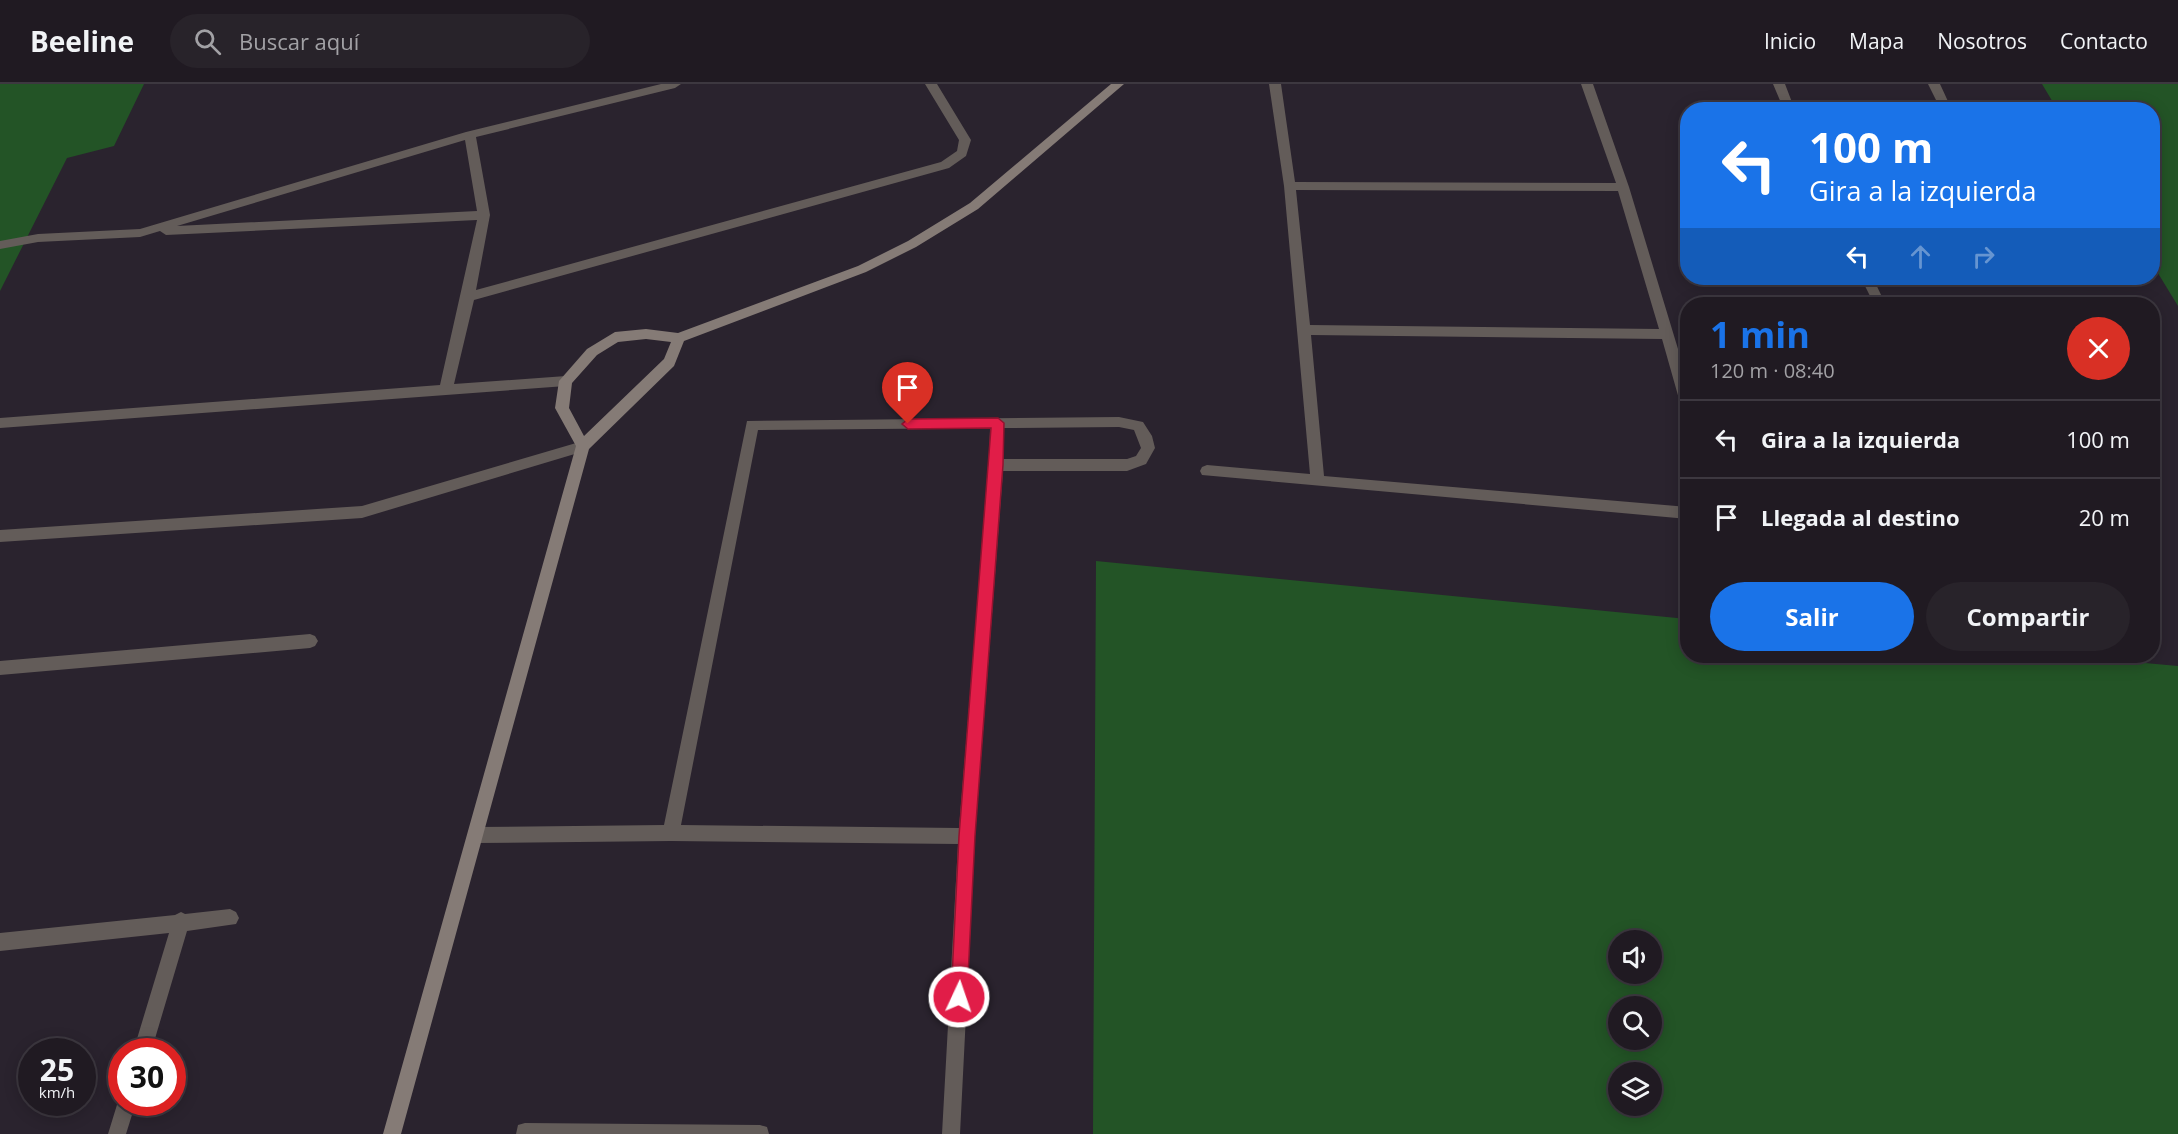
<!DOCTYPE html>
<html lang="es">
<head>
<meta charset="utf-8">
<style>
	:root { --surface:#201a22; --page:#28232a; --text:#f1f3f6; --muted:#a2a1a5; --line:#3d3840; --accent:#1a73e8 }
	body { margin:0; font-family:"Open Sans",sans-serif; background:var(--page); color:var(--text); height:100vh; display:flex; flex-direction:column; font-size:22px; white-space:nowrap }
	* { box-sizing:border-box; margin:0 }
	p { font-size:20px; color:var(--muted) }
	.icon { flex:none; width:33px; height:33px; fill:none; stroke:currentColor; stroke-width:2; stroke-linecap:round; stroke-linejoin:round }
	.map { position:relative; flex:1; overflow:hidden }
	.panel { position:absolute; left:1680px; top:213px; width:480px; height:366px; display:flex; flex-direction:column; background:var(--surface); border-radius:24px; box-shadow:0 3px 15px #0003,0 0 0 2px var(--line) }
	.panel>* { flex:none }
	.top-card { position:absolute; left:1680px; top:18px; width:480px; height:183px; border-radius:24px; box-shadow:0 3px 15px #0003,0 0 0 2px var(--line); background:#1a73e8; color:#fff; overflow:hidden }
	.fabs { position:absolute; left:1608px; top:846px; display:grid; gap:12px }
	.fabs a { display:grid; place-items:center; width:54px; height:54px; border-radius:50%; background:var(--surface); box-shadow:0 3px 15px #0003,0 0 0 2px var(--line); font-size:30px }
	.speed { position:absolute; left:18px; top:954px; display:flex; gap:12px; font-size:30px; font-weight:700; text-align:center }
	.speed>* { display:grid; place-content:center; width:78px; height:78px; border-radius:50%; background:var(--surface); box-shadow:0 3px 15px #0003,0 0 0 2px var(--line); line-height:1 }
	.speed small { font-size:15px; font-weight:400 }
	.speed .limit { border:9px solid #d22; background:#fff; color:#111 }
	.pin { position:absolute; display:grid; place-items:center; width:51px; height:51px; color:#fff; margin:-62px -26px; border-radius:50% 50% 50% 0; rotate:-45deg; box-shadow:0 0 6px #0007 }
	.pin .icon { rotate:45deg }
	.me { position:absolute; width:66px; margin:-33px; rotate:3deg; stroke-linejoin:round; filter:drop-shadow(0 0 4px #0008) }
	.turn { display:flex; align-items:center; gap:21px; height:126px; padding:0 30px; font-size:27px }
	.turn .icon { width:78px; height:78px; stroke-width:2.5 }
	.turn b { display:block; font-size:42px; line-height:51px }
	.lanes { display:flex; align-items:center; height:57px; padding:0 30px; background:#0003; justify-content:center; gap:30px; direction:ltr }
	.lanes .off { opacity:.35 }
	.round { display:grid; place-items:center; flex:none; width:63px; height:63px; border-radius:32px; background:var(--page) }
	.summary { display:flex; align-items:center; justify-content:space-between; height:102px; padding:0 30px }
	h1 { font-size:36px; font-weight:700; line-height:45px; color:var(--accent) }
	.action { display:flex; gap:12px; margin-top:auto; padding:12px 30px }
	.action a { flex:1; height:69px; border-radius:36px; background:var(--accent); color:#fff; font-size:24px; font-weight:700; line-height:69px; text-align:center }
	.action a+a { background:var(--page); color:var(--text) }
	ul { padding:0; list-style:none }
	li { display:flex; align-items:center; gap:18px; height:78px; padding:0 30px; border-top:2px solid var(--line) }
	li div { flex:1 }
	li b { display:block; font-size:22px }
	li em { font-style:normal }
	header { display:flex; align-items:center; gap:36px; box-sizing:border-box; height:84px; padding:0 30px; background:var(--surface); border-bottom:2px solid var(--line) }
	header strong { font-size:28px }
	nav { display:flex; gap:33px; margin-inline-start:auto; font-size:21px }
	.search { width:420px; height:54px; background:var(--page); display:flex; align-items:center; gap:15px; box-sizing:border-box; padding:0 21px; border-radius:33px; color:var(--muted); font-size:22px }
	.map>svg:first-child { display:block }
</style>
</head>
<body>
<header>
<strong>Beeline</strong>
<div class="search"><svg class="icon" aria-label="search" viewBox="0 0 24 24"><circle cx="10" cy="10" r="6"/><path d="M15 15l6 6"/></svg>Buscar aquí</div>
<nav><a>Inicio</a><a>Mapa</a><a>Nosotros</a><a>Contacto</a></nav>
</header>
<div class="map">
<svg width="2178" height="1050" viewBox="0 0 2178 1050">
	<rect width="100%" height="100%" fill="#2a232e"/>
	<path fill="#235426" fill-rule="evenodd" d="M 0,0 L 144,0 L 114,62 L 67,74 L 0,207 Z
		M 2042,0 L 2178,0 L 2178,222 L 2153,181 L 2152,26 L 2057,25 Z
		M 1096,477 L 1687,535 L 1688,572 L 2067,572 L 2178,582 L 2178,1050 L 1093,1050 ZM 1618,856 L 1652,856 L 1652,890 L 1618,890 ZM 1618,922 L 1652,922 L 1652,956 L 1618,956 ZM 1618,988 L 1652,988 L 1652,1022 L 1618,1022 Z"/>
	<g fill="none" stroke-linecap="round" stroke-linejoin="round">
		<path fill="#635c59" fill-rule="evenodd" d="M 1773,0 L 1785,0 L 1795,26 L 1784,26 Z
			M 1928,0 L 1940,0 L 1952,26 L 1941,26 Z
			M 1861,194 L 1873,194 L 1883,215 L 1881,218 L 1873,218 Z"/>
		<path fill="#635c59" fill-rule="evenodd" d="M 661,0 L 681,0 L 675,4 L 476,53 L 490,131 L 476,206 L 941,78 L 957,67 L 959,56 L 925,0 L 937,0 L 971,56 L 966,72 L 949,84 L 474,216 L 454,300 L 566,292 L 573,297 L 566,302 L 0,344 L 0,334 L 440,301 L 477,136 L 166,151 L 160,147 L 140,153 L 38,158 L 0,165 L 0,157 L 38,150 L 140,145 L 466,48 ZM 465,56 L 477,127 L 177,142 Z
			M 1269,0 L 1281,0 L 1295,98 L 1616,99 L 1581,0 L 1593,0 L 1629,103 L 1688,298 L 1688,327 L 1681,322 L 1662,255 L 1311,251 L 1324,392 L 1688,423 L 1688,435 L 1202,391 L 1200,387 L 1202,383 L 1207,381 L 1310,390 L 1284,102 ZM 1296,106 L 1618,107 L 1659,245 L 1310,241 Z
			M 1119,333 L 1143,338 L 1152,352 L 1155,364 L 1146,380 L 1127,387 L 1003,387 L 975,752 L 960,1050 L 942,1050 L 958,760 L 671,757 L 477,759 L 471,757 L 469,751 L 471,745 L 477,743 L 664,741 L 747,337 ZM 1119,343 L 1134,346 L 1141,364 L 1136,372 L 1127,375 L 1003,375 L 1004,344 ZM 990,344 L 989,381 L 959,744 L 681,741 L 758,346 Z
			M 583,357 L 588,358 L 590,362 L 588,366 L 362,434 L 0,458 L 0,446 L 362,422 Z
			M 310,550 L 315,552 L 318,557 L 315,562 L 310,564 L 0,591 L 0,577 Z
			M 230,825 L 236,828 L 239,834 L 236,840 L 187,847 L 151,968 L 133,968 L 169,849 L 0,867 L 0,849 L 175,831 L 181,828 L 185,830 Z
			M 120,1011 L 122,1018 L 136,1018 L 126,1050 L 108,1050 Z
			M 525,1039 L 760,1041 L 767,1043 L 769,1050 L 516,1050 L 518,1041 Z"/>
		<path fill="#857b76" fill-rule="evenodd" d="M 1111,0 L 1124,0 L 978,125 L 916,163 L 866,188 L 684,257 L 674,282 L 589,365 L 401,1050 L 383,1050 L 576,362 L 555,324 L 559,297 L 587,265 L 615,248 L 646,245 L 678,249 L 858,182 L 908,157 L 970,119 ZM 646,255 L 671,258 L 664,275 L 584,352 L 569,324 L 572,299 L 597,271 L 618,258 Z"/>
	</g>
	<path fill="#e11d48" stroke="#92132f" stroke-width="1.5" d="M 998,334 L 1004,339 L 1003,381 L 975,752 L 967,913 L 964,918 L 959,921 L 953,918 L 951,913 L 959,752 L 991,344 L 908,345 L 902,340 L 908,335 Z"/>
</svg>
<div class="fabs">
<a><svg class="icon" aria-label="sound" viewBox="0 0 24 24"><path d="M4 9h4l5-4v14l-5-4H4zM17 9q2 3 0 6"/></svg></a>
<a><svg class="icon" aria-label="search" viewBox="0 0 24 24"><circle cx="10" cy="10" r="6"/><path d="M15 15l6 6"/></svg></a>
<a><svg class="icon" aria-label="layers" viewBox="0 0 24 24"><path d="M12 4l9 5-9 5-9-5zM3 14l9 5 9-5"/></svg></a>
</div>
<div class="speed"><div>25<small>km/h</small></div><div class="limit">30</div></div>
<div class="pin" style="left:908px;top:340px;background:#d93025"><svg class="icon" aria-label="arrive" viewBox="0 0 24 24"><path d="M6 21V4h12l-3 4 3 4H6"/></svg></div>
<svg class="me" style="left:959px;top:913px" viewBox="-20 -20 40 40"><circle r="17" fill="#e11d48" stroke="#fff" stroke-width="3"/><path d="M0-11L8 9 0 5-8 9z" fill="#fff"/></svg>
<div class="top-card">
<div class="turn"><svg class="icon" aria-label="left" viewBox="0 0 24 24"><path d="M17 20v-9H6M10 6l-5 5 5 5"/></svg><div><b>100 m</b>Gira a la izquierda</div></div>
<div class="lanes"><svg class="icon" aria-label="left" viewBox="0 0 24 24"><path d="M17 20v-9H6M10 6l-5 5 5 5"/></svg><svg class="icon off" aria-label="ahead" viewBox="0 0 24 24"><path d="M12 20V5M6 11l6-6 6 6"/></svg><svg class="icon off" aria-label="right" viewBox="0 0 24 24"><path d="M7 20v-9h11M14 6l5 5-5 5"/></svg></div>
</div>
<section class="panel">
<div class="summary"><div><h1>1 min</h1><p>120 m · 08:40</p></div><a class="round" style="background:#d93025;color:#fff"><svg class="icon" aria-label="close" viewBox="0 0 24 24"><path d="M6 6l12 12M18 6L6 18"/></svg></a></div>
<ul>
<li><svg class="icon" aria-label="left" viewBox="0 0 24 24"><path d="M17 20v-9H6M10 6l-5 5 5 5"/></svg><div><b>Gira a la izquierda</b></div><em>100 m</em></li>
<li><svg class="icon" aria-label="arrive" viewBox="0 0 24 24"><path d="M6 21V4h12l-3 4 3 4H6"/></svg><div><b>Llegada al destino</b></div><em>20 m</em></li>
</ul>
<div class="action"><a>Salir</a><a>Compartir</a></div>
</section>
</div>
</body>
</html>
